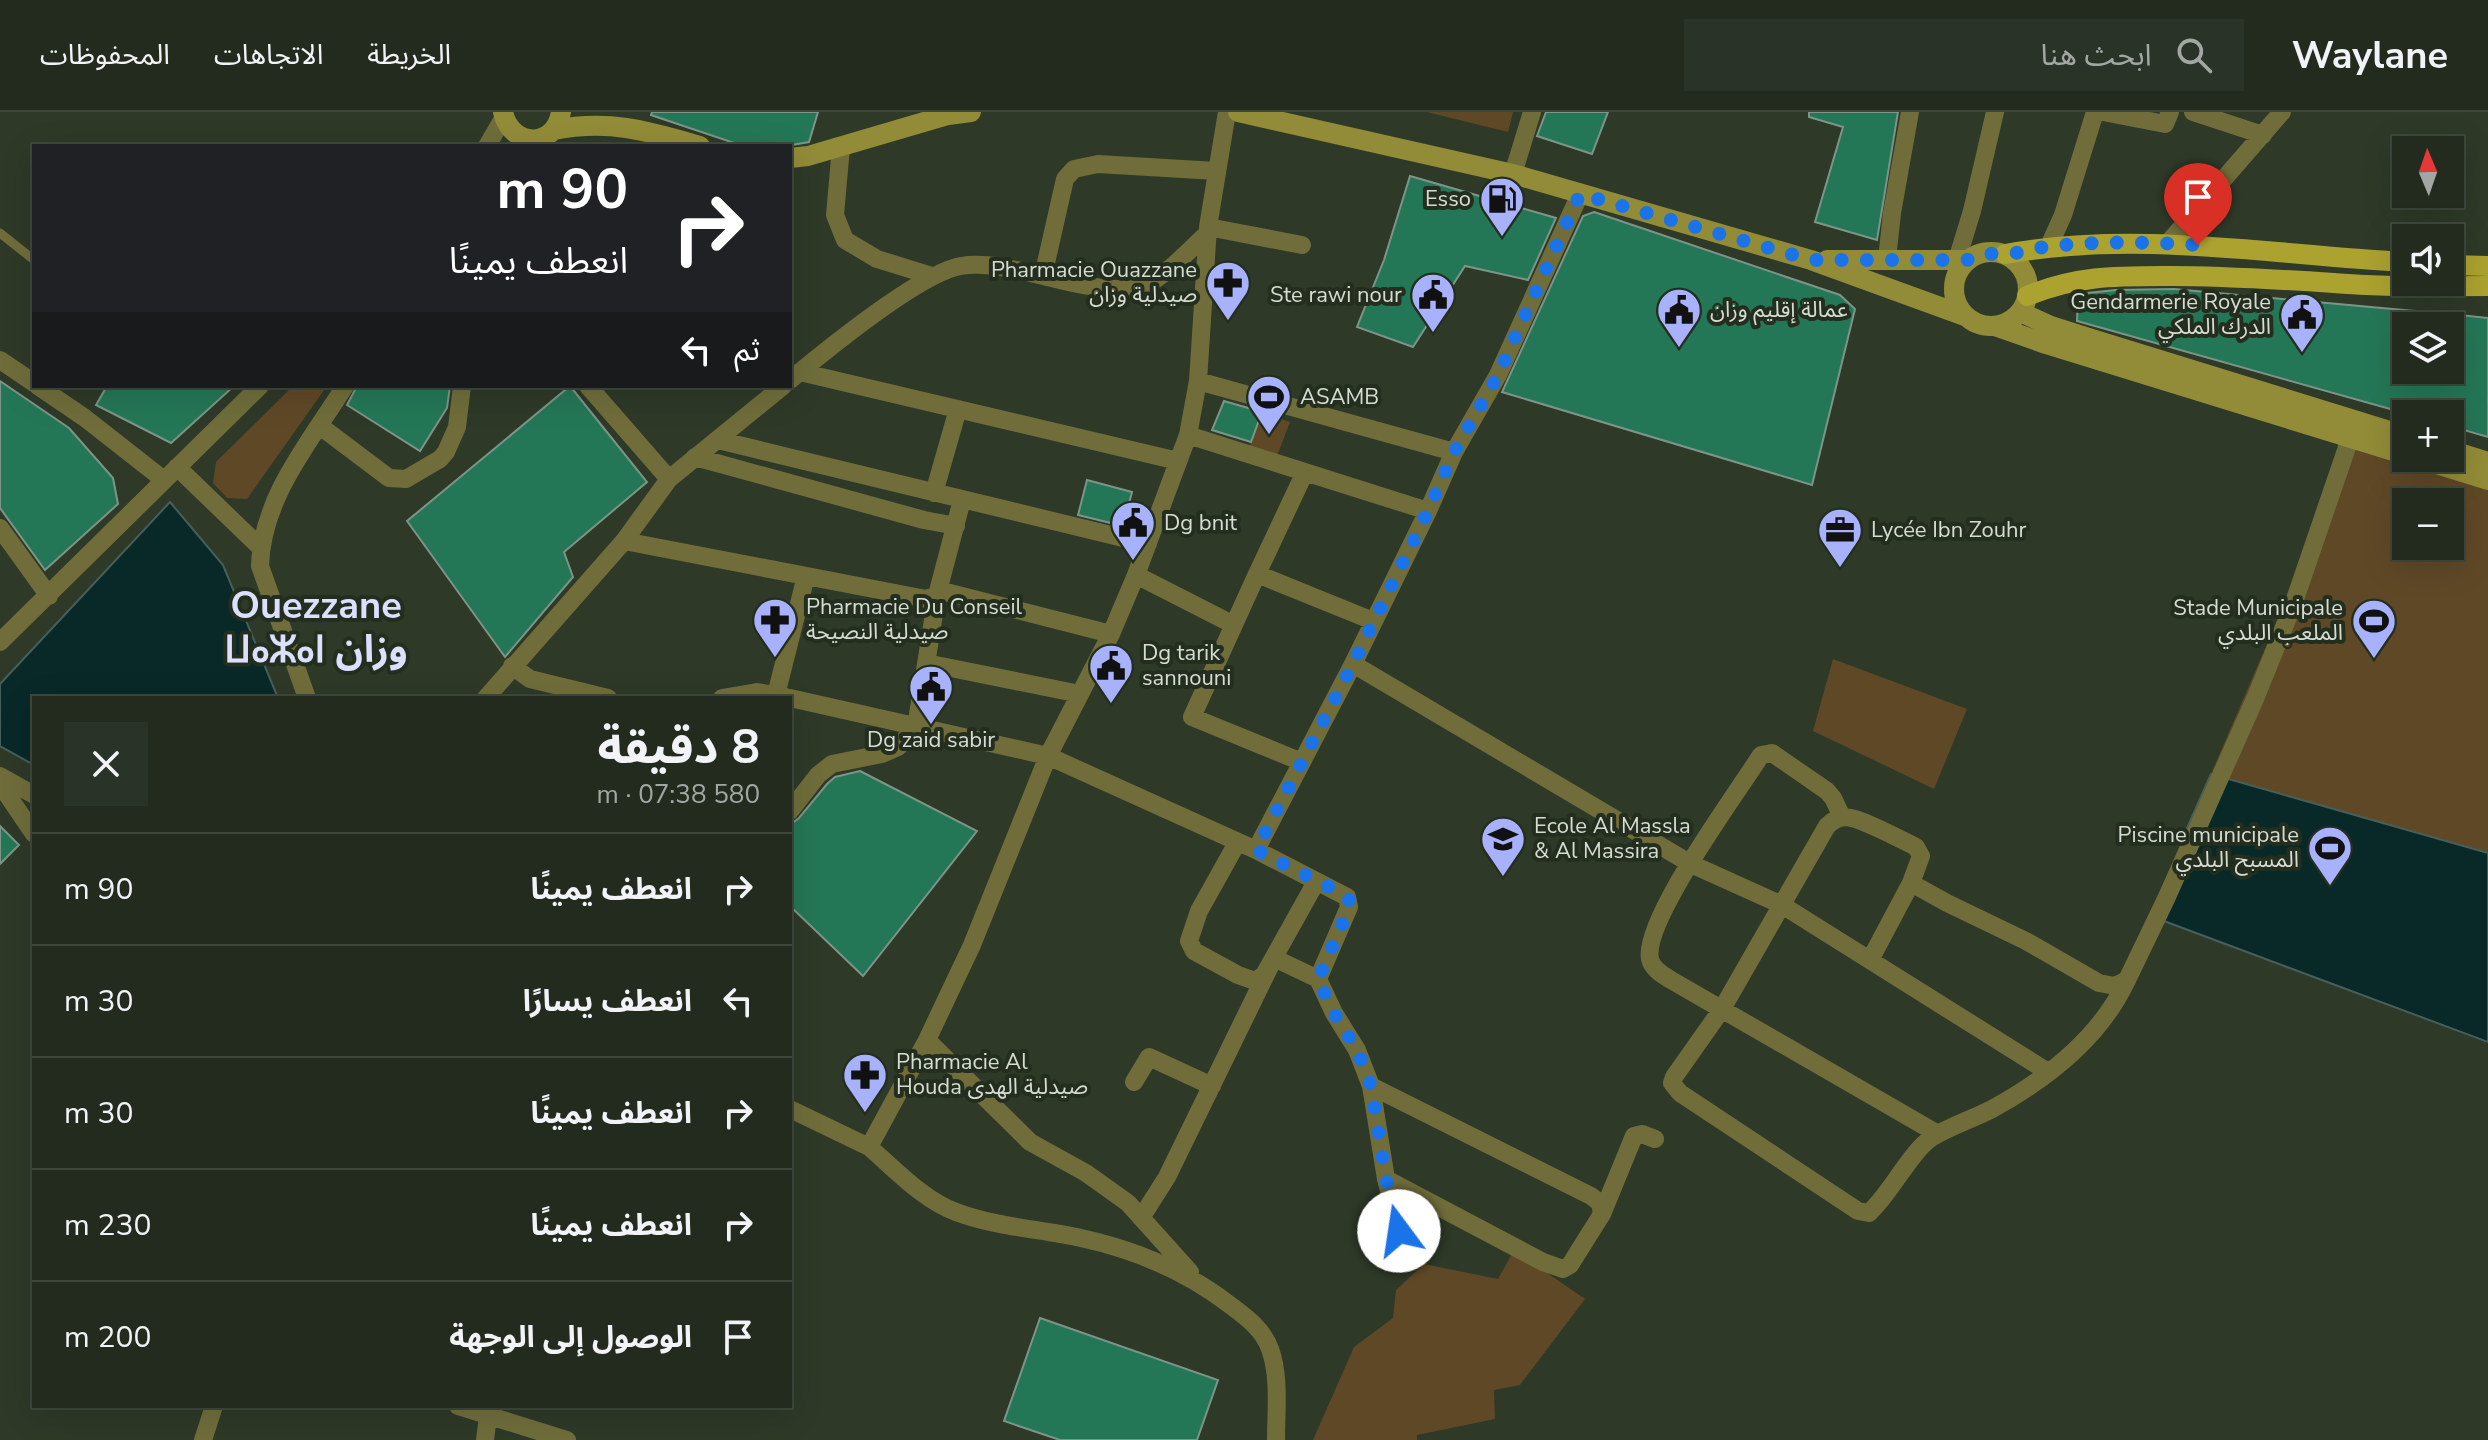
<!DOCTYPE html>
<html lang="ar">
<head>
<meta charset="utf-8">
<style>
	:root { --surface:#222b1e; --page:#2a3327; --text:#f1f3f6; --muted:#a2a7a4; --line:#3f473c }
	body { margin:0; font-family:"Nunito Sans","Noto Sans Arabic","Noto Sans Tifinagh",sans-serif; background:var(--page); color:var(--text); direction:rtl; height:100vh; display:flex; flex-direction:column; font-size:30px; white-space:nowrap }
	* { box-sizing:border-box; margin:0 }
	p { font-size:26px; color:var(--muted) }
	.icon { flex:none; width:44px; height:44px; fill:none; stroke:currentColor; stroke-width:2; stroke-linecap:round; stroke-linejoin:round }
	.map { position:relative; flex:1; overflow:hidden; direction:ltr }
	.panel { position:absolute; left:32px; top:584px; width:760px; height:712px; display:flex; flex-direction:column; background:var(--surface); border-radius:0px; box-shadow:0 8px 32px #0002,0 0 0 2px var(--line); direction:rtl }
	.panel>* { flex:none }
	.banner { position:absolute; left:32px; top:32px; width:760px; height:244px; border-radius:0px; box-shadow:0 8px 32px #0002,0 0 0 2px var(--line); direction:rtl; background:#202124; color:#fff; overflow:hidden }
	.needle { width:52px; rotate:358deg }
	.tools { position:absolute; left:2392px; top:24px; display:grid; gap:16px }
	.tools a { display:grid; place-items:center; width:72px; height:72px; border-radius:0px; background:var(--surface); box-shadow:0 8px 32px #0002,0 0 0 2px var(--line); font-size:40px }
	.pin { position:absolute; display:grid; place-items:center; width:68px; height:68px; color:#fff; margin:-82px -34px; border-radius:50% 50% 50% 0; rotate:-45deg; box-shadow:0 0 8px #0007 }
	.pin .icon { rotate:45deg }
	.me { position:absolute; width:88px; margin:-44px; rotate:346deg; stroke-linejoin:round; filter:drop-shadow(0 0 6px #0008) }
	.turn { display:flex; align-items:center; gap:28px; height:168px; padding:0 32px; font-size:36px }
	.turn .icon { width:104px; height:104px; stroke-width:2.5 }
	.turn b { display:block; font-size:56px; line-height:68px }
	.then { display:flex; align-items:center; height:76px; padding:0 32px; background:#0003; gap:16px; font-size:30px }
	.round { display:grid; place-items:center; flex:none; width:84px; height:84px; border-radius:0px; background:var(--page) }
	.head { display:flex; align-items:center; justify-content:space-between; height:136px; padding:0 32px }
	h1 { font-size:48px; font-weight:700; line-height:60px }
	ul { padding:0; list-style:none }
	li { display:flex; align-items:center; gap:24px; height:112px; padding:0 32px; border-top:2px solid var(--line) }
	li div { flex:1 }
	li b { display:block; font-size:30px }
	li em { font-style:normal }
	header { display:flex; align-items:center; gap:48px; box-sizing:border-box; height:112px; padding:0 40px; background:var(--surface); border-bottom:2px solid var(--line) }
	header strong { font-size:38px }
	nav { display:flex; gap:44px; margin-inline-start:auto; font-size:28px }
	.search { width:560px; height:72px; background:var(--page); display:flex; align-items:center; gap:20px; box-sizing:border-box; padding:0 28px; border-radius:0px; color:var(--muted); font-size:30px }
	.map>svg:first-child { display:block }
</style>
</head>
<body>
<header>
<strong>Waylane</strong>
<div class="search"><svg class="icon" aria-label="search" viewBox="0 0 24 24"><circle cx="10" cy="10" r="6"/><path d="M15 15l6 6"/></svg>ابحث هنا</div>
<nav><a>الخريطة</a><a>الاتجاهات</a><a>المحفوظات</a></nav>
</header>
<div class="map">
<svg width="2488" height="1328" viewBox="0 0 2488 1328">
	<rect width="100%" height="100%" fill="#2e3928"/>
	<path fill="#5f4826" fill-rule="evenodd" d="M 1427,0 L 1513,0 L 1508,20 Z
		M 293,274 L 327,274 L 247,387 L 227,386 L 213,371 L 216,350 Z
		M 1262,300 L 1290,310 L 1275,349 L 1248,339 Z
		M 2357,323 L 2488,361 L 2488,741 L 2211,662 ZM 2406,390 L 2450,390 L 2450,434 L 2406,434 Z
		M 1833,547 L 1967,597 L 1934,677 L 1813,619 Z
		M 1514,1138 L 1585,1187 L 1520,1273 L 1494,1278 L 1495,1307 L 1417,1323 L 1417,1328 L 1313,1328 L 1354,1235 L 1393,1206 L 1396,1178 L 1424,1152 L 1498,1167 Z"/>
	<path fill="#082928" stroke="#465f5b" stroke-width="2" d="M 170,390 L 223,453 L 278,586 L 34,586 L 34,653 L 0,634 L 0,572 Z
		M 2211,662 L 2488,741 L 2488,930 L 2164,809 L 2187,716 Z"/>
	<path fill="#247756" stroke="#7d9488" stroke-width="2" d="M 652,0 L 818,0 L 809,30 L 786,34 L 743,34 L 651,3 Z
		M 1546,0 L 1608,0 L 1592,42 L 1537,24 Z
		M 1809,0 L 1898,0 L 1877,128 L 1815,110 L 1843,15 L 1809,5 Z
		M 1410,64 L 1556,106 L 1528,168 L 1465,154 L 1413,235 L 1357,215 L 1384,148 Z
		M 1594,100 L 1840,183 L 1855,197 L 1812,373 L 1502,280 L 1583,104 Z
		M 2174,177 L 2447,202 L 2447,214 L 2406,214 L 2406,258 L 2450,258 L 2450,202 L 2488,206 L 2488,325 L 2450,314 L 2450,302 L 2408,302 L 2077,209 L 2078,182 L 2116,178 Z
		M 0,269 L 69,316 L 113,366 L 118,392 L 45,458 L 0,396 Z
		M 107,274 L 234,274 L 171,331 L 96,293 Z
		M 357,274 L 450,274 L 447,296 L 420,339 L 347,293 Z
		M 570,274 L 647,370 L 564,440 L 573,465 L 505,545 L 407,409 Z
		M 1224,289 L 1262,300 L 1251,330 L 1212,318 Z
		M 1087,368 L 1132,380 L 1123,414 L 1078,403 Z
		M 860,659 L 977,719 L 863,864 L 790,794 L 790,713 L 799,706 L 827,672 L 835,665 Z
		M 0,714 L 19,733 L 0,752 Z
		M 1040,1206 L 1218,1268 L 1197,1328 L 1060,1328 L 1004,1309 Z"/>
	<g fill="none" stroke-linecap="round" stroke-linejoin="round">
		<path stroke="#706d3b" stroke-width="9" d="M 0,121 L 34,148"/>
		<path stroke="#706d3b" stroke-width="18" d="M 1227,0 L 1208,115 L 1198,269 L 1188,323 L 1136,463 L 1111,522 L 1048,644 L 972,833 L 927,928 L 869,1035 C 895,1057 923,1088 956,1100 C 996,1115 1040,1117 1081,1126 C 1136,1138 1186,1159 1230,1193 C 1246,1205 1263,1217 1270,1237 C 1280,1264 1276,1299 1276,1328
			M 2103,0 L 2165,12 L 2170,0
			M 2193,0 L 2263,23
			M 487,34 L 504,5
			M 841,35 L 835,103 L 845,128 L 877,147 L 932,164
			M 1513,62 L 1532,0
			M 1208,115 L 1302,133
			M 2168,131 L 2282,0
			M 2049,134 L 2063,103 L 2095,0
			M 1887,147 L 1892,101 L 1910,0
			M 1957,148 L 1972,99 L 1995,0
			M 1043,164 L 1065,67 L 1074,57 L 1098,52 L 1216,59
			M 0,248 L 34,271
			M 800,260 L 1178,349
			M 790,268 C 825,239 920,161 961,154 C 1013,145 1100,192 1147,172 C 1167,163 1191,136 1208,121
			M 1198,269 L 1454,340
			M 38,274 L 85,306 L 164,368
			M 588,274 L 669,367 L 783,274
			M 320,314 L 389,366 L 406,367 L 440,347 L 446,340 L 457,315 L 462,274
			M 1188,323 L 1428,399
			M 718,328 L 1148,432
			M 695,345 L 924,408 L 956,414
			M 177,355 L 261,436
			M 1305,360 L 1257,462 L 1373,509
			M 934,381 L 958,297
			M 0,416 L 49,484
			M 624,429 L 926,487 L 946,480 L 1111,522
			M 1257,462 L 1192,605 L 1302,650
			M 1136,463 L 1234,513
			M 0,530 L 260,274
			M 926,551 L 1080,582
			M 1353,552 L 1691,752 L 1782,793 L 2048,960
			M 512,554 L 530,567 L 608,586
			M 776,583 L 806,464
			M 307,586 L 260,454 C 262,385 310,330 345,274
			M 486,586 L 624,429 L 669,367
			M 722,586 L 757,580 L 786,585
			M 790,586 L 1048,644 L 1256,738 L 1347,785 L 1349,795 L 1318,867 L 1334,901 L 1357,938 L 1371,974 L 1386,1067 L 1406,1145
			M 0,664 L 34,683
			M 0,672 L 34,722
			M 790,699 L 818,663 L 832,652 L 882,642 L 898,635 L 916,615 L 937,483 L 962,388
			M 1842,705 L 1833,686 L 1827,679 L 1772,641 L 1761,643 C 1738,680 1642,809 1650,847 C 1652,857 1663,863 1671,868 L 1938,1022
			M 1237,731 L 1199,799 L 1189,829 L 1194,839 L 1238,863 L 1255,869 L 1264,863 L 1316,770
			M 1256,738 L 1353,552 L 1428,399 L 1454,340 L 1498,263 L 1580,82
			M 1870,848 L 1911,771
			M 2127,868 C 2100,926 2047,967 1992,997 C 1973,1007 1950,1014 1931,1026 C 1909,1042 1891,1081 1869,1101 L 1858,1099 L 1680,981 L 1672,971 L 1674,965 L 1722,897 L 1827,714 C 1832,709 1837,706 1844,705 C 1857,704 1902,728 1916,735 L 1921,744 L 1911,771 L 1947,791 L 2026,829 L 2099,871 L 2115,874 L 2127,868 L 2166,787 L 2255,587 L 2293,493 L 2355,312
			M 927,928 L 1030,1030 L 1086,1061 L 1128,1091 L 1190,1160
			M 1134,970 L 1149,945 L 1212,974
			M 1371,974 L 1591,1084 L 1600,1091 L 1602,1102 L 1570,1153 L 1563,1157 L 1543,1150 L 1386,1067
			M 790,997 L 869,1035
			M 1602,1102 L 1634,1024 L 1642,1022 L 1655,1027
			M 1141,1106 L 1167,1065 L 1274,846 L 1318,867
			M 458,1294 L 567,1328
			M 203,1328 L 214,1294
			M 485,1328 L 488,1304"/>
		<path stroke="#928b37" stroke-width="20" d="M 503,0 C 511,36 555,37 561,0
			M 1238,0 L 1513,62 L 1811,148 L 1965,204
			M 554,18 C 609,7 648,19 700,34
			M 790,46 L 808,44 L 948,3 L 971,0
			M1954 177a37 37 0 1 1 74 0a37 37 0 1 1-74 0Z
			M 1827,148 L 1967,148
			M 2020,200 L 2051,214 L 2092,227 L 2406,324
			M 1995,214 L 2046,232 L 2406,343
			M 2450,338 L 2488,350
			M 2417,346 L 2488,368"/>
		<path stroke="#aba22f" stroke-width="20" d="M 2005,142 C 2138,118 2272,143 2406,150
			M 2450,153 L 2488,154
			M 2027,184 C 2077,163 2118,164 2171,164 C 2236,164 2301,169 2366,173 C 2406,175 2447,174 2488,174"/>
	</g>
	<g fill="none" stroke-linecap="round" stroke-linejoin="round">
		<path stroke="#1a73e8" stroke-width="14" stroke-dasharray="0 25.2" d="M 1399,1119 L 1386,1067 L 1371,974 L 1357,938 L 1334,901 L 1318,867 L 1347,801 L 1349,788 L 1341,781 L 1256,738 L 1353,552 L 1428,399 L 1454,340 L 1498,263 L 1580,82 L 1811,148 L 1967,148 C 1988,137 1990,144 2009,142 C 2024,140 2038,135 2053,134 C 2101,129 2150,130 2198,133"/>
	</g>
	<defs>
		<g id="fuel-pin" transform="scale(2.3)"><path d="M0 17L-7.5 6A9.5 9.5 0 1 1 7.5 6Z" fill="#a7b1fc" stroke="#242e1e"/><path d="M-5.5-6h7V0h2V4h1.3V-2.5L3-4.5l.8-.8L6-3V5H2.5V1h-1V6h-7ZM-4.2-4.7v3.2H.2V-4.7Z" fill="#111"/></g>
		<g id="pharmacy-pin" transform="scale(2.3)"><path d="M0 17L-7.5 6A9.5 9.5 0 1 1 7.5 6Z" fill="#a7b1fc" stroke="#242e1e"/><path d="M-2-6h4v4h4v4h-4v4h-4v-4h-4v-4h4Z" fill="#111"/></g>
		<g id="civic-pin" transform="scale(2.3)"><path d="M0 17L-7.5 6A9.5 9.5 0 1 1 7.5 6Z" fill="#a7b1fc" stroke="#242e1e"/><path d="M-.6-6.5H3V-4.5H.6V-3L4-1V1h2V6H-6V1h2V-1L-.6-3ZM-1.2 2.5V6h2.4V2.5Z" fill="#111"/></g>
		<g id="stadium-pin" transform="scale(2.3)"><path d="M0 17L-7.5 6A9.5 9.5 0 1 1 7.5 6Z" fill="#a7b1fc" stroke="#242e1e"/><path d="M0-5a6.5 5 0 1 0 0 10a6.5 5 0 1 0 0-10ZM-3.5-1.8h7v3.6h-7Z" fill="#111"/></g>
		<g id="office-pin" transform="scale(2.3)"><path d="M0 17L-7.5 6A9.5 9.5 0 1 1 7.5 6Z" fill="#a7b1fc" stroke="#242e1e"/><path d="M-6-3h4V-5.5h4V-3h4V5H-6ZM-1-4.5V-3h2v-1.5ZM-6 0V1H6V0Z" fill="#111"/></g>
		<g id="school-pin" transform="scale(2.3)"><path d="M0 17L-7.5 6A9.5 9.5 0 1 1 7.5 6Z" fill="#a7b1fc" stroke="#242e1e"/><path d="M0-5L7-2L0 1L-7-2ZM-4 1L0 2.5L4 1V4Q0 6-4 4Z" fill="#111"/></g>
	</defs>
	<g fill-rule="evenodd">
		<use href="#fuel-pin" x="1502" y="87"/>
		<use href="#pharmacy-pin" x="1228" y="171"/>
		<use href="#civic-pin" x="1433" y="183"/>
		<use href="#civic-pin" x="1679" y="198"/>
		<use href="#civic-pin" x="2302" y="203"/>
		<use href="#stadium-pin" x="1269" y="285"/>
		<use href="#civic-pin" x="1133" y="411"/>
		<use href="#office-pin" x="1840" y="418"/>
		<use href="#pharmacy-pin" x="775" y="508"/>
		<use href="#stadium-pin" x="2374" y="509"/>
		<use href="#civic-pin" x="1111" y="554"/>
		<use href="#civic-pin" x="931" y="575"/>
		<use href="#school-pin" x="1503" y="727"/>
		<use href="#stadium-pin" x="2330" y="736"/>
		<use href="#pharmacy-pin" x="865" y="963"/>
	</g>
	<g text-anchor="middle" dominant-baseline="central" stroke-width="8" stroke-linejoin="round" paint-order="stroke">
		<g font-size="22" fill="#d6dcd2" stroke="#242e1e" text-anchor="start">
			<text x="1471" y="87" text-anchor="end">Esso</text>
			<text x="1197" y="158" text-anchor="end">Pharmacie Ouazzane<tspan x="1197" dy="25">صيدلية وزان</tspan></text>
			<text x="1402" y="183" text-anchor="end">Ste rawi nour</text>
			<text x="2271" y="190" text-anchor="end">Gendarmerie Royale<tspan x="2271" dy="25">الدرك الملكي</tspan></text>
			<text x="1710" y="198">عمالة إقليم وزان</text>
			<text x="1300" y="285">ASAMB</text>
			<text x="1164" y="411">Dg bnit</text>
			<text x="1871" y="418">Lycée Ibn Zouhr</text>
			<text x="806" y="495">Pharmacie Du Conseil<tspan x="806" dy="25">صيدلية النصيحة</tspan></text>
			<text x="2343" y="496" text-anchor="end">Stade Municipale<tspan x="2343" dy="25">الملعب البلدي</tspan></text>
			<text x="1142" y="541">Dg tarik<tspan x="1142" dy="25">sannouni</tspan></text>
			<text x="931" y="628" text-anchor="middle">Dg zaid sabir</text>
			<text x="1534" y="714">Ecole Al Massla<tspan x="1534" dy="25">&amp; Al Massira</tspan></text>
			<text x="2299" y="723" text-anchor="end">Piscine municipale<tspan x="2299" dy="25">المسبح البلدي</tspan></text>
			<text x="896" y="950">Pharmacie Al<tspan x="896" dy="25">Houda صيدلية الهدى</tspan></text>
		</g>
		<g font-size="38" font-weight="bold" fill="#dbe0fd" stroke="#242e1e">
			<text x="316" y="493">Ouezzane<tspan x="316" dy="44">ⵡⴰⵣⴰⵏ وزان</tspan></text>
		</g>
	</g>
</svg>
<div class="tools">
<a><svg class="needle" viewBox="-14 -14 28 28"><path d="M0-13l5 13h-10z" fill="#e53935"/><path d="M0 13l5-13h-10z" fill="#a2a7a4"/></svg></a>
<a><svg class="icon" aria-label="sound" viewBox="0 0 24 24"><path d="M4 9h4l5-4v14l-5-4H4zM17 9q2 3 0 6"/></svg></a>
<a><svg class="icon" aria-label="layers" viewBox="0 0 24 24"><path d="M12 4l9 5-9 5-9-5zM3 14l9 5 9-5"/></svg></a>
<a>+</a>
<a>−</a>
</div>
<div class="pin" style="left:2198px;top:133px;background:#d93025"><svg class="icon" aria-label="arrive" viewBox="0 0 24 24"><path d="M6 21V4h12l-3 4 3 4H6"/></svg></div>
<svg class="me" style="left:1399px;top:1119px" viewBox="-20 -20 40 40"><circle r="19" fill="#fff"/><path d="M0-13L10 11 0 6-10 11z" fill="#1a73e8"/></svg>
<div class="banner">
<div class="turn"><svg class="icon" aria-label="right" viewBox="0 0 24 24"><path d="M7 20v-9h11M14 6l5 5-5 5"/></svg><div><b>90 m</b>انعطف يمينًا</div></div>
<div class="then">ثم<svg class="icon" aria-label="left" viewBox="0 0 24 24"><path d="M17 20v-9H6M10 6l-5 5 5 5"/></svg></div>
</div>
<section class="panel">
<div class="head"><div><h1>8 دقيقة</h1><p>580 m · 07:38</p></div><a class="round"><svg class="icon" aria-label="close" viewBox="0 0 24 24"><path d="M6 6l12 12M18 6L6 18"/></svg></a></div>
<ul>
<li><svg class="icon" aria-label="right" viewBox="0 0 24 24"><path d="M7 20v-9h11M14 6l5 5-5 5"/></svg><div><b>انعطف يمينًا</b></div><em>90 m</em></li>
<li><svg class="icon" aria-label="left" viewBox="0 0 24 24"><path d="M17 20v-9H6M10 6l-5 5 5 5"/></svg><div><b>انعطف يسارًا</b></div><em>30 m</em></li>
<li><svg class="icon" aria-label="right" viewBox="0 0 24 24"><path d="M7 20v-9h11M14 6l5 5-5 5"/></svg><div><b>انعطف يمينًا</b></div><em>30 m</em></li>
<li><svg class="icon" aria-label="right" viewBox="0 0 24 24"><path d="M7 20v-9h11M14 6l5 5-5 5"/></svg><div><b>انعطف يمينًا</b></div><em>230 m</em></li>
<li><svg class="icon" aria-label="arrive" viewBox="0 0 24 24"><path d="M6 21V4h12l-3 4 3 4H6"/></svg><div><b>الوصول إلى الوجهة</b></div><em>200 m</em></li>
</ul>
</section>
</div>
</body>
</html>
